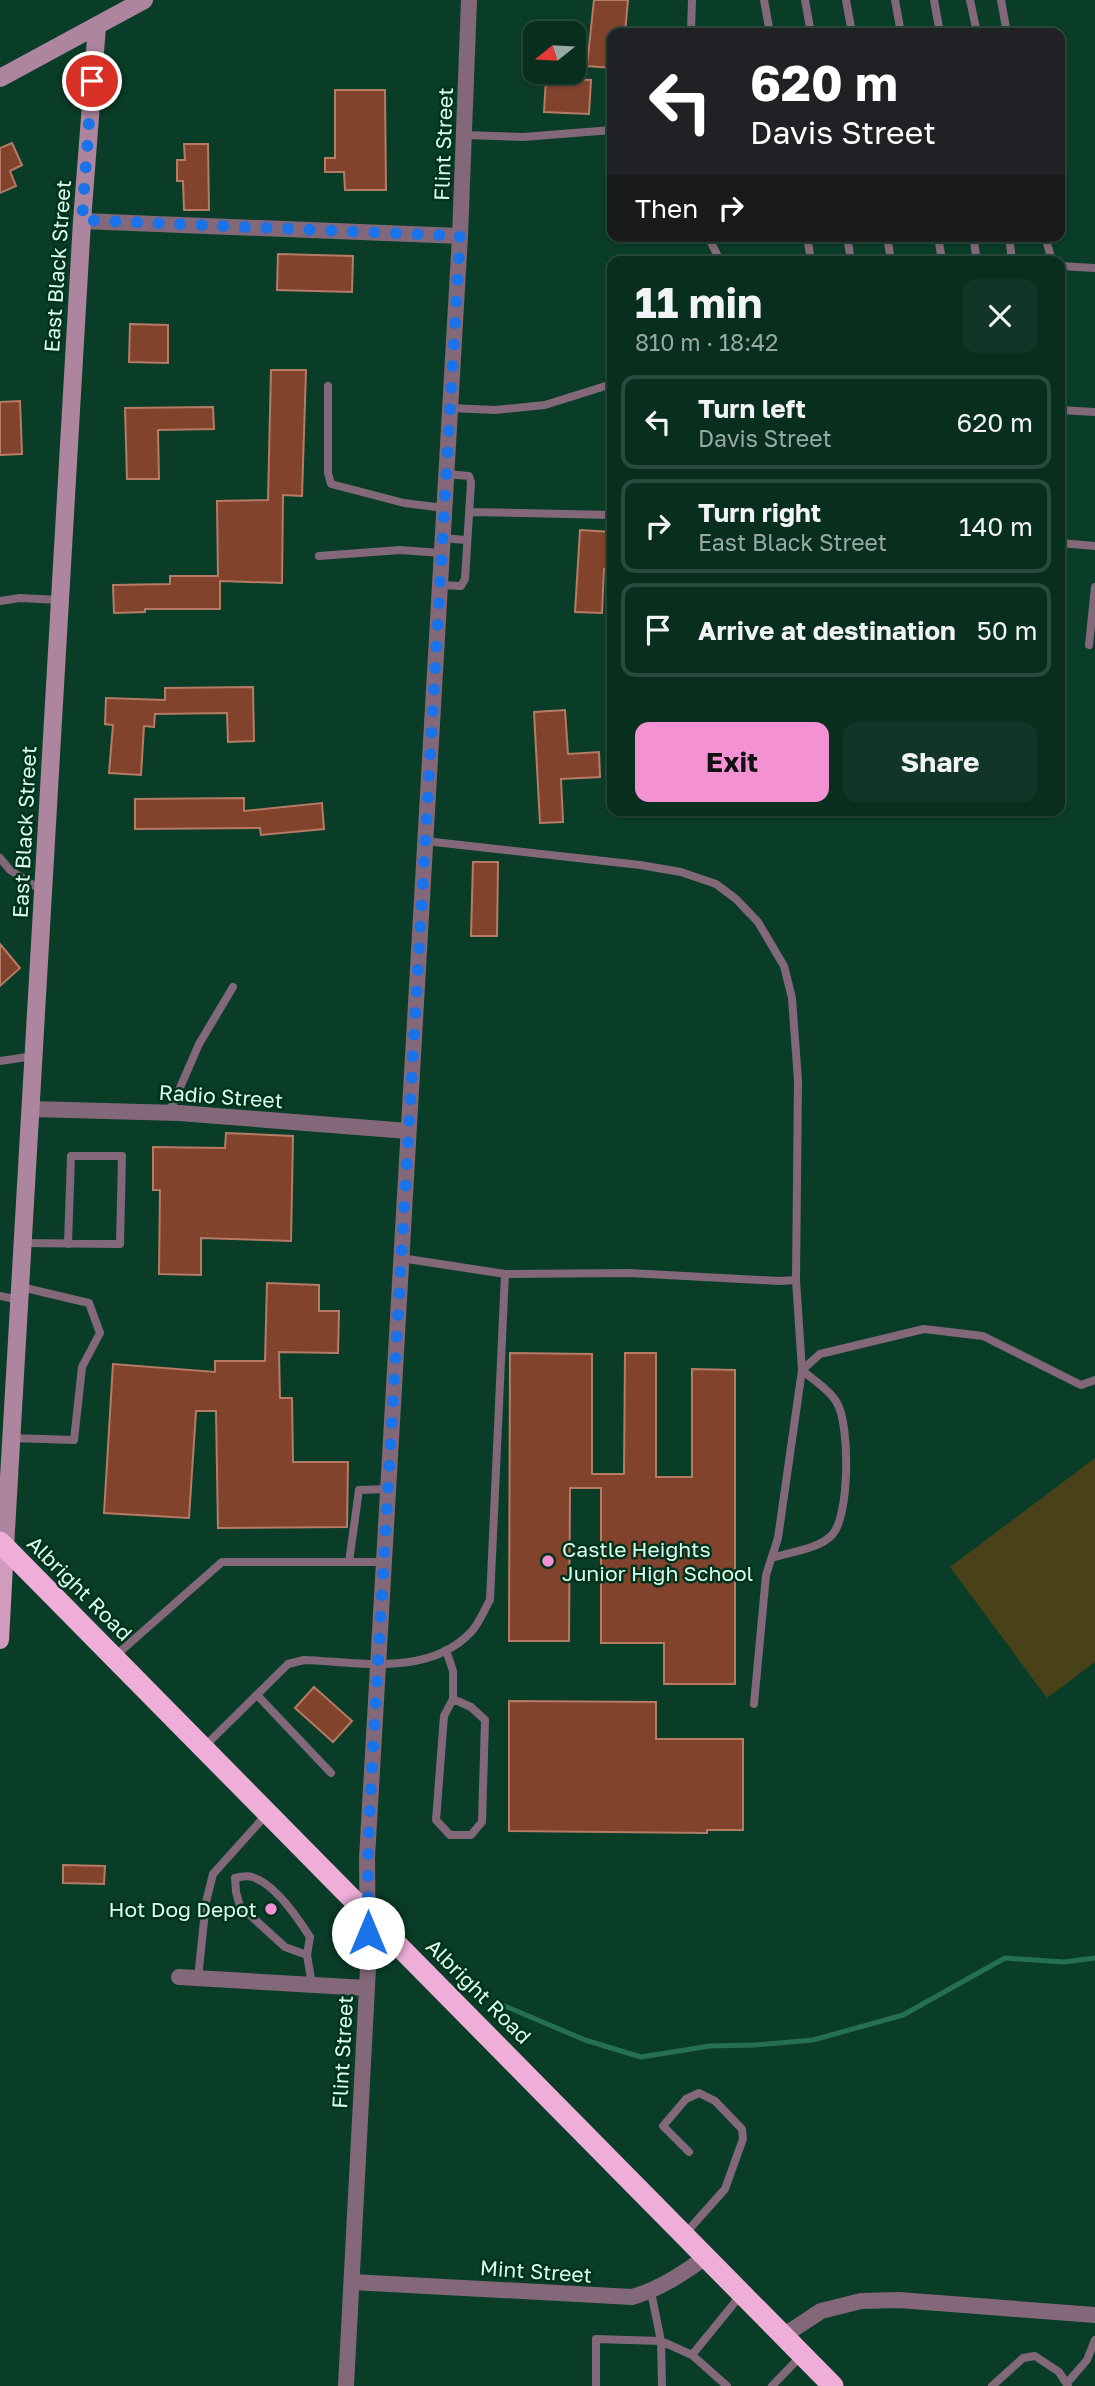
<!DOCTYPE html>
<html lang="en">
<head>
<meta charset="utf-8">
<style>
	:root { --surface:#082e1e; --page:#113627; --text:#f1f3f6; --muted:#98a8a4; --line:#294a3c; --accent:#f491d3 }
	body { margin:0; font-family:"Golos Text",sans-serif; background:var(--page); color:var(--text); height:100vh; display:flex; flex-direction:column; font-size:26px; white-space:nowrap }
	* { box-sizing:border-box; margin:0 }
	p { font-size:23px; color:var(--muted) }
	.icon { flex:none; width:38px; height:38px; fill:none; stroke:currentColor; stroke-width:2; stroke-linecap:round; stroke-linejoin:round }
	.map { position:relative; flex:1; overflow:hidden }
	.sheet { position:absolute; left:607px; top:256px; width:458px; height:560px; display:flex; flex-direction:column; background:var(--surface); border-radius:14px; box-shadow:0 2px 5px #0004,0 0 0 2px var(--line) }
	.sheet>* { flex:none }
	.guide { position:absolute; left:607px; top:28px; width:458px; height:214px; border-radius:14px; box-shadow:0 2px 5px #0004,0 0 0 2px var(--line); background:#202124; color:#fff; overflow:hidden }
	.needle { width:46px; rotate:252deg }
	.buttons { position:absolute; left:523px; top:21px; display:grid; gap:14px }
	.buttons a { display:grid; place-items:center; width:63px; height:63px; border-radius:14px; background:var(--surface); box-shadow:0 2px 5px #0004,0 0 0 2px var(--line); font-size:35px }
	.pin { position:absolute; display:grid; place-items:center; width:60px; height:60px; color:#fff; margin:-30px; border:4px solid #fff; border-radius:50%; box-shadow:0 2px 7px #0007 }
	.me { position:absolute; width:77px; margin:-38px; rotate:0deg; stroke-linejoin:round; filter:drop-shadow(0 0 5px #0008) }
	.turn { display:flex; align-items:center; gap:24px; height:147px; padding:0 28px; font-size:32px }
	.turn .icon { width:91px; height:91px; stroke-width:2.5 }
	.turn b { display:block; font-size:49px; line-height:60px }
	.then { display:flex; align-items:center; height:66px; padding:0 28px; background:#0003; gap:14px; font-size:26px }
	.round { display:grid; place-items:center; flex:none; width:74px; height:74px; border-radius:14px; background:var(--page) }
	.overview { display:flex; align-items:center; justify-content:space-between; height:119px; padding:0 28px }
	h1 { font-size:42px; font-weight:700; line-height:52px }
	.action { display:flex; gap:14px; margin-top:auto; padding:14px 28px }
	.action a { flex:1; height:80px; border-radius:14px; background:var(--accent); color:#111; font-size:28px; font-weight:700; line-height:80px; text-align:center }
	.action a+a { background:var(--page); color:var(--text) }
	ul { padding:0; list-style:none }
	li { display:flex; align-items:center; gap:21px; height:94px; margin:0 14px 10px; padding:0 14px; border:4px solid var(--line); border-radius:14px }
	li div { flex:1 }
	li b { display:block; font-size:26px }
	li em { font-style:normal }
	.map>svg:first-child { display:block }
</style>
</head>
<body>
<div class="map">
<svg width="1095" height="2386" viewBox="0 0 1095 2386">
	<rect width="100%" height="100%" fill="#0a3d28"/>
	<path fill="#494218" d="M 1095,1458 L 1095,1662 L 1047,1698 L 950,1567 Z"/>
	<g fill="none" stroke-linecap="round" stroke-linejoin="round">
		<path stroke="#25714f" stroke-width="5" d="M 500,2004 L 585,2040 L 641,2057 L 710,2046 L 755,2045 L 813,2040 L 903,2015 L 1005,1958 L 1064,1962 L 1095,1958"/>
	</g>
	<path fill="#81432c" stroke="#b67b65" stroke-width="2" d="M 594,0 L 628,0 L 625,33 L 612,33 L 612,68 L 587,66 Z
		M 546,78 L 591,80 L 589,114 L 544,112 Z
		M 335,90 L 385,90 L 386,190 L 345,190 L 344,172 L 325,172 L 325,158 L 335,158 Z
		M 12,143 L 22,165 L 10,171 L 16,186 L 0,193 L 0,148 Z
		M 184,144 L 208,144 L 209,210 L 184,210 L 183,181 L 177,181 L 177,160 L 185,160 Z
		M 278,254 L 353,256 L 352,292 L 277,290 Z
		M 130,324 L 168,325 L 168,363 L 129,362 Z
		M 271,370 L 306,370 L 302,496 L 283,495 L 282,583 L 220,581 L 220,609 L 145,609 L 145,612 L 114,613 L 113,585 L 170,584 L 170,576 L 218,576 L 217,501 L 268,500 Z
		M 20,401 L 22,454 L 0,455 L 0,402 Z
		M 213,407 L 214,429 L 158,430 L 159,479 L 127,479 L 125,408 Z
		M 580,530 L 612,532 L 612,569 L 604,569 L 602,613 L 575,612 Z
		M 253,687 L 254,741 L 228,742 L 227,713 L 155,714 L 154,727 L 144,726 L 141,775 L 109,773 L 113,725 L 105,724 L 106,698 L 165,700 L 165,688 Z
		M 565,710 L 568,754 L 599,752 L 600,777 L 561,779 L 563,822 L 540,823 L 534,712 Z
		M 244,798 L 244,811 L 322,803 L 324,829 L 261,835 L 260,828 L 135,829 L 135,799 Z
		M 473,862 L 498,862 L 497,936 L 471,936 Z
		M 0,944 L 20,968 L 0,986 Z
		M 226,1133 L 293,1136 L 291,1241 L 201,1238 L 201,1275 L 159,1274 L 160,1190 L 153,1190 L 153,1147 L 225,1148 Z
		M 267,1283 L 319,1285 L 319,1311 L 339,1311 L 338,1353 L 279,1352 L 280,1398 L 292,1398 L 293,1462 L 348,1462 L 347,1527 L 218,1528 L 216,1411 L 196,1411 L 189,1518 L 104,1513 L 113,1364 L 215,1372 L 215,1361 L 265,1361 Z
		M 510,1353 L 592,1354 L 592,1474 L 624,1474 L 625,1353 L 656,1353 L 656,1477 L 692,1477 L 692,1369 L 735,1370 L 735,1684 L 664,1684 L 664,1643 L 601,1643 L 601,1488 L 570,1488 L 569,1641 L 509,1641 Z
		M 314,1687 L 352,1721 L 333,1742 L 295,1708 Z
		M 509,1701 L 656,1702 L 656,1739 L 743,1739 L 743,1830 L 707,1830 L 707,1833 L 509,1831 Z
		M 63,1865 L 105,1866 L 104,1884 L 63,1883 Z"/>
	<g fill="none" stroke-linecap="round" stroke-linejoin="round">
		<path stroke="#826878" stroke-width="8" d="M 764,0 L 770,33
			M 805,0 L 811,33
			M 846,0 L 852,33
			M 895,0 L 901,33
			M 934,0 L 940,33
			M 970,0 L 977,33
			M 1001,0 L 1007,33
			M 691,33 L 692,0
			M 464,135 L 523,137 L 612,130
			M 708,236 L 720,261
			M 807,236 L 811,261
			M 847,236 L 851,261
			M 887,236 L 891,261
			M 938,236 L 942,261
			M 973,236 L 977,261
			M 1009,236 L 1012,261
			M 1045,236 L 1052,261
			M 1060,266 L 1095,268
			M 328,386 L 328,473 L 331,484 L 404,503 L 444,508
			M 450,408 L 495,410 L 545,405 L 612,384
			M 1060,410 L 1095,412
			M 469,512 L 612,515
			M 442,538 L 466,540
			M 1060,543 L 1095,546
			M 319,556 L 400,550 L 442,553
			M 440,585 L 461,586 L 465,579 L 471,482 L 469,476 L 446,474
			M 0,601 L 20,598 L 60,600
			M 1089,645 L 1095,587
			M 425,841 L 640,865 L 681,872 L 716,884 L 736,899 L 758,922 L 784,966 L 792,998 L 798,1080 L 796,1280 L 779,1281 L 629,1273 L 505,1274
			M 0,858 L 10,870 L 41,890
			M 0,1061 L 34,1056
			M 169,1113 L 199,1044 L 233,987
			M 23,1243 L 120,1244 L 122,1156 L 71,1156 L 68,1244
			M 0,1296 L 20,1300
			M 11,1438 L 74,1440 L 82,1367 L 100,1333 L 89,1303 L 21,1287
			M 772,1558 C 790,1552 819,1549 832,1535 C 850,1516 850,1425 837,1403 C 830,1390 813,1380 802,1370 L 820,1354 L 924,1329 L 983,1336 L 1081,1385 L 1095,1380
			M 349,1562 L 359,1490 L 388,1489
			M 446,1650 L 453,1671 L 453,1699 L 444,1716 L 436,1820 L 450,1835 L 471,1835 L 482,1822 L 485,1720 L 471,1707 L 453,1699
			M 114,1657 L 222,1562 L 384,1562
			M 257,1695 L 331,1773
			M 754,1704 L 766,1575 L 778,1538 L 802,1370 L 796,1280
			M 205,1746 L 288,1664 L 304,1660 C 358,1662 429,1677 471,1632 C 479,1624 484,1610 490,1600 L 505,1274 L 401,1258
			M 307,1955 L 285,1947 L 240,1906 L 236,1892 L 235,1878 C 241,1877 246,1875 252,1877 C 274,1883 298,1918 310,1937 L 307,1955 L 312,1985
			M 198,1978 L 206,1902 L 213,1874 L 266,1815
			M 684,2235 L 725,2189 L 743,2139 L 742,2129 L 715,2101 L 699,2093 L 686,2099 L 663,2126 L 689,2152
			M 651,2292 L 661,2341 L 662,2386
			M 692,2355 L 740,2296
			M 1067,2383 L 1087,2360 L 1095,2340
			M 596,2386 L 596,2339 L 661,2341 L 692,2355 L 727,2386
			M 772,2386 L 802,2355
			M 992,2386 L 1023,2358 L 1035,2356 L 1059,2372 L 1068,2386"/>
		<path stroke="#826878" stroke-width="16" d="M 82,221 L 460,236
			M 31,1109 L 179,1113 L 408,1131
			M 179,1977 L 366,1988
			M 352,2282 L 632,2297 C 660,2289 682,2274 706,2257
			M 783,2336 L 821,2311 L 861,2301 L 899,2300 L 1095,2315
			M 346,2386 L 368,1968 L 367,1858 L 460,236 L 469,0"/>
		<path stroke="#ae859f" stroke-width="18" d="M 0,78 L 144,0
			M 5,1547 L 82,221 L 97,26"/>
		<path stroke="#d09bbd" stroke-width="18" d="M 0,1640 L 5,1547"/>
		<path stroke="#efaed8" stroke-width="21" d="M 0,1542 L 833,2386"/>
	</g>
	<g fill="none" stroke-linecap="round" stroke-linejoin="round">
		<path stroke="#1a73e8" stroke-width="12" stroke-dasharray="0 21.6" d="M 92,81 L 82,220 L 460,236 L 370,1802 L 368,1858 L 368,1933"/>
	</g>
	<g fill="#f491d3" stroke="#00331e" stroke-width="2.5">
		<circle cx="548" cy="1561" r="7"/>
		<circle cx="271" cy="1909" r="7"/>
	</g>
	<g text-anchor="middle" dominant-baseline="central" stroke-width="5" stroke-linejoin="round" paint-order="stroke">
		<g font-size="21" fill="#ddfdeb" stroke="#00331e">
			<text transform="translate(443 144) rotate(-88)">Flint Street</text>
			<text transform="translate(57 266) rotate(-86)">East Black Street</text>
			<text transform="translate(24 832) rotate(-87)">East Black Street</text>
			<text transform="translate(221 1096) rotate(4)">Radio Street</text>
			<text transform="translate(80 1588) rotate(45)">Albright Road</text>
			<text transform="translate(479 1991) rotate(45)">Albright Road</text>
			<text transform="translate(342 2052) rotate(-87)">Flint Street</text>
			<text transform="translate(536 2271) rotate(4)">Mint Street</text>
		</g>
		<g font-size="21" fill="#ddfdeb" stroke="#00331e" text-anchor="start">
			<text x="562" y="1549">Castle Heights<tspan x="562" dy="24">Junior High School</tspan></text>
			<text x="257" y="1909" text-anchor="end">Hot Dog Depot</text>
		</g>
	</g>
</svg>
<div class="buttons">
<a><svg class="needle" viewBox="-14 -14 28 28"><path d="M0-13l5 13h-10z" fill="#e53935"/><path d="M0 13l5-13h-10z" fill="#98a8a4"/></svg></a>
</div>
<div class="pin" style="left:92px;top:81px;background:#d93025"><svg class="icon" aria-label="arrive" viewBox="0 0 24 24"><path d="M6 21V4h12l-3 4 3 4H6"/></svg></div>
<svg class="me" style="left:368px;top:1933px" viewBox="-20 -20 40 40"><circle r="19" fill="#fff"/><path d="M0-13L10 11 0 6-10 11z" fill="#1a73e8"/></svg>
<div class="guide">
<div class="turn"><svg class="icon" aria-label="left" viewBox="0 0 24 24"><path d="M17 20v-9H6M10 6l-5 5 5 5"/></svg><div><b>620 m</b>Davis Street</div></div>
<div class="then">Then<svg class="icon" aria-label="right" viewBox="0 0 24 24"><path d="M7 20v-9h11M14 6l5 5-5 5"/></svg></div>
</div>
<section class="sheet">
<div class="overview"><div><h1>11 min</h1><p>810 m · 18:42</p></div><a class="round"><svg class="icon" aria-label="close" viewBox="0 0 24 24"><path d="M6 6l12 12M18 6L6 18"/></svg></a></div>
<ul>
<li><svg class="icon" aria-label="left" viewBox="0 0 24 24"><path d="M17 20v-9H6M10 6l-5 5 5 5"/></svg><div><b>Turn left</b><p>Davis Street</p></div><em>620 m</em></li>
<li><svg class="icon" aria-label="right" viewBox="0 0 24 24"><path d="M7 20v-9h11M14 6l5 5-5 5"/></svg><div><b>Turn right</b><p>East Black Street</p></div><em>140 m</em></li>
<li><svg class="icon" aria-label="arrive" viewBox="0 0 24 24"><path d="M6 21V4h12l-3 4 3 4H6"/></svg><div><b>Arrive at destination</b></div><em>50 m</em></li>
</ul>
<div class="action"><a>Exit</a><a>Share</a></div>
</section>
</div>
</body>
</html>
